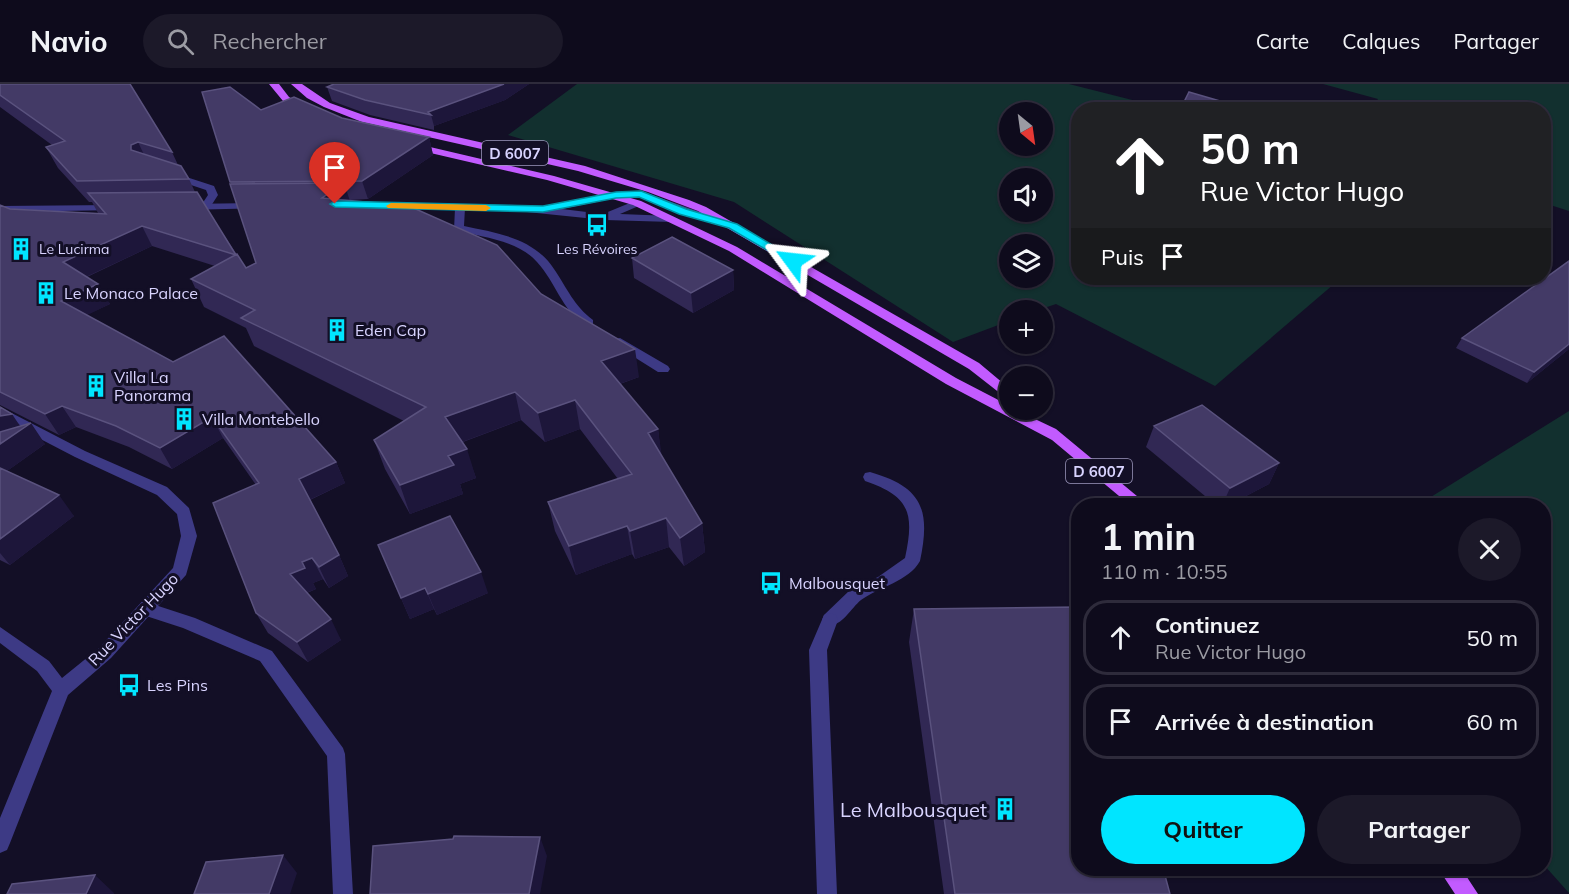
<!DOCTYPE html>
<html lang="fr">
<head>
<meta charset="utf-8">
<style>
	:root { --surface:#0e0b1c; --page:#1c1929; --text:#f1f3f6; --muted:#9b9ba3; --line:#2e2b3b; --accent:#00e5ff }
	body { margin:0; font-family:Mulish,sans-serif; background:var(--page); color:var(--text); height:100vh; display:flex; flex-direction:column; font-size:22px; white-space:nowrap }
	* { box-sizing:border-box; margin:0 }
	p { font-size:20px; color:var(--muted) }
	.icon { flex:none; width:33px; height:33px; fill:none; stroke:currentColor; stroke-width:2; stroke-linecap:round; stroke-linejoin:round }
	.map { position:relative; flex:1; overflow:hidden }
	.side { position:absolute; left:1071px; top:414px; width:480px; height:378px; display:flex; flex-direction:column; background:var(--surface); border-radius:24px; box-shadow:0 2px 4px #0004,0 0 0 2px var(--line) }
	.side>* { flex:none }
	.banner { position:absolute; left:1071px; top:18px; width:480px; height:183px; border-radius:24px; box-shadow:0 2px 4px #0004,0 0 0 2px var(--line); background:#202124; color:#fff; overflow:hidden }
	.needle { width:39px; rotate:151deg }
	.buttons { position:absolute; left:999px; top:18px; display:grid; gap:12px }
	.buttons a { display:grid; place-items:center; width:54px; height:54px; border-radius:50%; background:var(--surface); box-shadow:0 2px 4px #0004,0 0 0 2px var(--line); font-size:30px }
	.pin { position:absolute; display:grid; place-items:center; width:51px; height:51px; color:#fff; margin:-62px -26px; border-radius:50% 50% 50% 0; rotate:-45deg; box-shadow:0 0 6px #0007 }
	.pin .icon { rotate:45deg }
	.me { position:absolute; width:66px; margin:-33px; rotate:300deg; stroke-linejoin:round; filter:drop-shadow(0 0 4px #0008) }
	.turn { display:flex; align-items:center; gap:21px; height:126px; padding:0 30px; font-size:27px }
	.turn .icon { width:78px; height:78px; stroke-width:2.5 }
	.turn b { display:block; font-size:42px; line-height:51px }
	.then { display:flex; align-items:center; height:57px; padding:0 30px; background:#0003; gap:12px; font-size:22px }
	.round { display:grid; place-items:center; flex:none; width:63px; height:63px; border-radius:32px; background:var(--page) }
	.headline { display:flex; align-items:center; justify-content:space-between; height:102px; padding:0 30px }
	h1 { font-size:36px; font-weight:700; line-height:45px }
	.button { display:flex; gap:12px; margin-top:auto; padding:12px 30px }
	.button a { flex:1; height:69px; border-radius:36px; background:var(--accent); color:#111; font-size:24px; font-weight:700; line-height:69px; text-align:center }
	.button a+a { background:var(--page); color:var(--text) }
	ul { padding:0; list-style:none }
	li { display:flex; align-items:center; gap:18px; height:75px; margin:0 12px 9px; padding:0 18px; border:3px solid var(--line); border-radius:24px }
	li div { flex:1 }
	li b { display:block; font-size:22px }
	li em { font-style:normal }
	header { display:flex; align-items:center; gap:36px; box-sizing:border-box; height:84px; padding:0 30px; background:var(--surface); border-bottom:2px solid var(--line) }
	header strong { font-size:28px }
	nav { display:flex; gap:33px; margin-inline-start:auto; font-size:21px }
	.search { width:420px; height:54px; background:var(--page); display:flex; align-items:center; gap:15px; box-sizing:border-box; padding:0 21px; border-radius:33px; color:var(--muted); font-size:22px }
	.map>svg:first-child { display:block }
</style>
</head>
<body>
<header>
<strong>Navio</strong>
<div class="search"><svg class="icon" aria-label="search" viewBox="0 0 24 24"><circle cx="10" cy="10" r="6"/><path d="M15 15l6 6"/></svg>Rechercher</div>
<nav><a>Carte</a><a>Calques</a><a>Partager</a></nav>
</header>
<div class="map">
<svg width="1569" height="810" viewBox="0 0 1569 810">
	<rect width="100%" height="100%" fill="#130f26"/>
	<path fill="#12302f" fill-rule="evenodd" d="M 577,0 L 1069,0 L 1152,21 L 1150,25 L 1078,26 L 1078,194 L 1341,194 L 1215,302 L 1056,220 L 1038,226 L 1010,226 L 1009,237 L 953,258 L 734,118 L 508,51 ZM 1042,28 L 1042,62 L 1010,62 L 1010,28 ZM 1042,94 L 1042,128 L 1010,128 L 1010,94 ZM 1042,160 L 1042,194 L 1010,194 L 1010,160 Z
		M 1323,0 L 1569,0 L 1569,127 L 1544,119 L 1544,26 L 1371,25 L 1378,15 Z
		M 1569,327 L 1569,809 L 1544,781 L 1544,422 L 1418,421 Z"/>
	<g fill="none" stroke-linecap="round" stroke-linejoin="round">
		<path fill="#3d3a85" fill-rule="evenodd" d="M 171,88 L 214,102 L 218,111 L 209,125 L 200,123 L 208,111 L 206,106 L 167,93 L 167,89 Z
			M 460,121 L 465,124 L 464,142 C 497,149 534,154 554,185 C 567,204 574,222 593,236 L 593,242 L 585,242 C 561,224 556,199 537,178 C 518,156 481,153 454,146 L 455,124 Z
			M 620,254 L 668,282 L 670,285 L 668,288 L 658,288 L 615,261 L 614,258 L 615,255 Z
			M 870,388 C 922,403 931,425 920,477 C 909,497 879,503 861,516 C 850,525 840,546 824,541 L 822,536 L 824,531 L 850,506 L 878,493 L 905,474 C 915,428 909,412 865,397 L 863,393 L 865,389 Z
			M 146,518 L 195,534 L 272,567 L 343,664 L 345,670 L 353,810 L 333,810 L 327,672 L 260,577 L 183,544 L 140,530 L 138,525 L 140,520 Z"/>
		<path fill="#3d3a85" fill-rule="evenodd" d="M 641,107 L 739,142 L 737,144 L 729,144 L 679,129 L 640,113 L 616,114 L 562,125 L 603,130 L 637,116 L 642,119 L 641,121 L 620,130 L 672,132 L 678,135 L 672,138 L 605,136 L 517,127 L 390,125 L 385,122 L 390,119 L 517,121 L 554,124 L 554,121 L 616,108 Z
			M 258,119 L 262,120 L 262,124 L 186,126 L 181,123 L 186,120 Z
			M 114,121 L 118,122 L 118,126 L 0,128 L 0,122 Z
			M 0,323 L 85,367 L 167,403 L 189,424 L 197,452 L 186,491 L 111,574 L 68,611 L 10,759 L 7,766 L 0,769 L 0,734 L 52,607 L 37,587 L 0,559 L 0,543 L 49,577 L 62,594 L 99,564 L 173,484 L 181,452 L 177,430 L 157,411 L 75,373 L 0,334 Z
			M 830,529 L 836,531 L 838,536 L 827,566 L 837,810 L 817,810 L 809,566 L 824,531 Z"/>
		<path fill="#c25bff" fill-rule="evenodd" d="M 269,0 L 279,0 L 289,13 L 308,24 L 300,26 L 283,17 Z
			M 291,0 L 302,0 L 330,19 L 369,33 L 585,82 L 689,116 L 706,123 L 979,279 L 1010,305 L 1010,317 L 969,285 L 698,127 L 648,108 L 578,87 L 362,38 L 324,23 L 307,14 Z
			M 413,59 L 554,92 L 641,117 L 737,163 L 956,294 L 1010,322 L 1010,326 L 1016,326 L 1056,345 L 1149,422 L 1131,422 L 1052,356 L 946,300 L 729,167 L 633,121 L 547,96 L 409,64 L 408,62 Z
			M 1438,784 L 1461,784 L 1478,810 L 1455,810 Z"/>
	</g>
	<path fill="#312854" d="M 0,0 L 172,68 L 178,81 L 189,95 L 195,108 L 246,184 L 256,179 L 202,8 L 261,26 L 342,34 L 429,53 L 433,71 L 368,115 L 350,116 L 541,210 L 639,293 L 620,300 L 658,345 L 661,372 L 702,439 L 705,468 L 684,482 L 669,463 L 635,475 L 632,470 L 576,491 L 555,447 L 548,418 L 618,395 L 580,345 L 545,358 L 521,336 L 463,358 L 476,394 L 460,400 L 463,410 L 410,430 L 385,385 L 374,356 L 404,337 L 254,262 L 246,244 L 204,223 L 191,195 L 215,182 L 152,162 L 87,193 L 98,200 L 110,220 L 86,231 L 336,378 L 345,399 L 310,416 L 339,471 L 348,492 L 329,504 L 323,495 L 313,499 L 316,505 L 307,509 L 341,556 L 308,578 L 268,549 L 256,529 L 256,401 L 223,354 L 172,385 L 129,363 L 76,343 L 59,351 L 0,321 L 0,121 L 10,125 L 98,129 L 92,118 L 89,118 L 58,84 L 46,63 L 52,61 L 0,23 Z
		M 331,0 L 529,0 L 505,16 L 434,42 L 434,46 L 370,31 L 332,17 L 327,3 L 332,1 Z
		M 632,174 L 733,186 L 734,206 L 693,229 L 634,194 Z
		M 1462,254 L 1569,265 L 1527,299 L 1456,264 Z
		M 0,323 L 21,342 L 45,360 L 7,387 L 74,432 L 10,481 L 0,476 Z
		M 1154,342 L 1279,379 L 1269,400 L 1227,422 L 1217,422 L 1146,363 Z
		M 378,461 L 488,509 L 437,531 L 434,525 L 410,535 Z
		M 914,525 L 1078,784 L 1170,810 L 944,810 L 909,558 Z"/>
	<path fill="#1d163a" d="M 504,0 L 529,0 L 505,16 L 434,42 L 431,31 L 428,28 Z
		M 429,53 L 433,71 L 368,115 L 362,97 Z
		M 138,58 L 148,79 L 131,66 L 131,61 Z
		M 344,99 L 353,126 L 322,114 Z
		M 142,142 L 152,162 L 75,198 L 63,178 Z
		M 733,186 L 734,206 L 693,229 L 691,209 Z
		M 98,200 L 110,220 L 73,238 L 61,217 Z
		M 1569,260 L 1569,265 L 1527,299 L 1534,288 Z
		M 635,265 L 639,293 L 605,305 L 601,277 Z
		M 515,308 L 521,336 L 454,361 L 445,333 Z
		M 575,316 L 580,345 L 545,358 L 538,329 Z
		M 62,322 L 76,343 L 59,351 L 45,330 Z
		M 12,330 L 22,345 L 31,339 L 45,360 L 0,392 L 0,332 Z
		M 212,333 L 223,354 L 172,385 L 160,364 Z
		M 658,345 L 662,374 L 648,349 Z
		M 467,365 L 476,394 L 460,400 L 463,410 L 410,430 L 400,401 L 448,372 Z
		M 336,378 L 345,399 L 309,416 L 299,395 Z
		M 1279,379 L 1269,400 L 1227,422 L 1222,422 L 1230,404 Z
		M 59,411 L 74,432 L 10,481 L 0,469 L 0,455 Z
		M 666,434 L 669,463 L 635,475 L 630,447 Z
		M 702,439 L 705,468 L 684,482 L 680,454 Z
		M 627,442 L 632,470 L 576,491 L 569,462 Z
		M 339,471 L 348,492 L 329,504 L 319,483 Z
		M 312,474 L 323,495 L 313,499 L 316,505 L 301,511 L 290,490 L 302,478 Z
		M 481,488 L 488,509 L 437,531 L 428,510 Z
		M 425,504 L 434,525 L 410,535 L 401,514 Z
		M 331,535 L 341,556 L 308,578 L 297,558 Z
		M 540,753 L 547,772 L 540,810 L 529,810 Z
		M 283,771 L 297,789 L 290,810 L 269,810 Z
		M 95,791 L 114,809 L 114,810 L 86,810 Z"/>
	<path fill="#433a66" stroke="#5a527e" stroke-width="1.5" d="M 0,0 L 130,0 L 172,68 L 138,58 L 131,61 L 131,66 L 181,82 L 189,95 L 77,97 L 46,63 L 65,57 L 0,11 Z
		M 334,0 L 504,0 L 428,28 L 431,31 L 365,16 L 327,3 Z
		M 230,3 L 261,26 L 294,13 L 342,34 L 429,53 L 362,97 L 230,98 L 202,8 Z
		M 1189,8 L 1251,26 L 1180,26 Z
		M 344,99 L 322,114 L 409,122 L 497,161 L 541,210 L 635,265 L 601,277 L 658,345 L 648,349 L 702,439 L 680,454 L 666,434 L 630,447 L 627,442 L 569,462 L 548,418 L 632,390 L 575,316 L 538,329 L 515,308 L 445,333 L 467,365 L 448,372 L 454,381 L 400,401 L 374,356 L 426,323 L 241,234 L 255,226 L 191,195 L 237,170 L 246,184 L 256,179 L 230,100 Z
		M 197,108 L 236,171 L 142,142 L 63,178 L 98,200 L 61,217 L 173,278 L 224,252 L 336,378 L 299,395 L 339,471 L 319,483 L 312,474 L 302,478 L 305,484 L 290,490 L 331,535 L 297,558 L 256,529 L 213,419 L 259,399 L 212,333 L 160,364 L 116,342 L 62,322 L 45,330 L 0,308 L 0,121 L 10,125 L 106,130 L 88,109 Z
		M 672,153 L 733,186 L 691,209 L 632,174 Z
		M 1569,177 L 1569,260 L 1534,288 L 1462,254 Z
		M 1202,321 L 1279,379 L 1230,404 L 1154,342 Z
		M 0,323 L 12,330 L 0,332 Z
		M 31,339 L 0,360 L 0,348 Z
		M 0,384 L 59,411 L 0,455 Z
		M 450,432 L 481,488 L 428,510 L 425,504 L 401,514 L 378,461 Z
		M 1078,523 L 1078,784 L 1163,784 L 1170,810 L 955,810 L 914,525 Z
		M 454,752 L 540,753 L 529,810 L 370,810 L 373,762 L 453,755 Z
		M 283,771 L 269,810 L 194,810 L 206,778 Z
		M 95,791 L 86,810 L 7,810 L 12,800 Z"/>
	<path fill="#00e5ff" stroke="#0095a6" stroke-width="1.5" d="M 641,107 L 686,125 L 737,140 L 799,177 L 789,179 L 729,144 L 679,130 L 639,113 L 616,114 L 543,128 L 335,123 L 330,120 L 335,117 L 543,122 L 616,108 Z"/>
	<path fill="#f59e0b" d="M 391,119 L 486,121 L 491,124 L 486,127 L 388,124 L 386,122 Z"/>
	<defs>
		<g id="bus-bare" transform="scale(1.8)"><path d="M-5-6H5V4H4V6H2V4H-2V6H-4V4H-5ZM-3.5-4V0h7V-4ZM-3.5 1.2v1.5H-2V1.2ZM2 1.2v1.5H3.5V1.2Z" fill="#00e5ff" stroke="#130f26" stroke-width="2.5" paint-order="stroke"/></g>
		<g id="building-bare" transform="scale(1.8)"><path d="M-4-6H4V6H1V3H-1V6H-4ZM-2.5-4.3h1.7v1.8h-1.7ZM.8-4.3h1.7v1.8H.8ZM-2.5-1h1.7V.8h-1.7ZM.8-1h1.7V.8H.8Z" fill="#00e5ff" stroke="#130f26" stroke-width="2.5" paint-order="stroke"/></g>
	</defs>
	<g fill-rule="evenodd">
		<use href="#bus-bare" x="597" y="141"/>
		<use href="#building-bare" x="21" y="165"/>
		<use href="#building-bare" x="46" y="209"/>
		<use href="#building-bare" x="337" y="246"/>
		<use href="#building-bare" x="96" y="302"/>
		<use href="#building-bare" x="184" y="335"/>
		<use href="#bus-bare" x="771" y="499"/>
		<use href="#bus-bare" x="129" y="601"/>
		<use href="#building-bare" x="1005" y="725"/>
	</g>
	<g text-anchor="middle" dominant-baseline="central" stroke-width="6" stroke-linejoin="round" paint-order="stroke">
		<g font-size="14" fill="#d9d4ff" stroke="#130f26" text-anchor="start">
			<text x="39" y="165">Le Lucirma</text>
			<text x="597" y="165" text-anchor="middle">Les Révoires</text>
		</g>
		<g fill="#130f26" stroke="#9e99be" stroke-width="1.5">
			<rect x="482" y="57" width="66" height="24" rx="4.5"/>
			<rect x="1066" y="375" width="66" height="24" rx="4.5"/>
		</g>
		<g font-size="15" font-weight="bold" fill="#d9d4ff">
			<text x="515" y="69">D 6007</text>
			<text x="1099" y="387">D 6007</text>
		</g>
		<g font-size="16" fill="#d9d4ff" stroke="#130f26" text-anchor="start">
			<text x="64" y="209">Le Monaco Palace</text>
			<text x="355" y="246">Eden Cap</text>
			<text x="114" y="293">Villa La<tspan x="114" dy="18">Panorama</tspan></text>
			<text x="202" y="335">Villa Montebello</text>
			<text x="789" y="499">Malbousquet</text>
			<text x="147" y="601">Les Pins</text>
		</g>
		<g font-size="16" fill="#d9d4ff" stroke="#130f26">
			<text transform="translate(133 535) rotate(-46)">Rue Victor Hugo</text>
		</g>
		<g font-size="20" fill="#d9d4ff" stroke="#130f26" text-anchor="end">
			<text x="987" y="725">Le Malbousquet</text>
		</g>
	</g>
</svg>
<div class="buttons">
<a><svg class="needle" viewBox="-14 -14 28 28"><path d="M0-13l5 13h-10z" fill="#e53935"/><path d="M0 13l5-13h-10z" fill="#9b9ba3"/></svg></a>
<a><svg class="icon" aria-label="sound" viewBox="0 0 24 24"><path d="M4 9h4l5-4v14l-5-4H4zM17 9q2 3 0 6"/></svg></a>
<a><svg class="icon" aria-label="layers" viewBox="0 0 24 24"><path d="M12 4l9 5-9 5-9-5zM3 14l9 5 9-5"/></svg></a>
<a>+</a>
<a>−</a>
</div>
<div class="pin" style="left:335px;top:120px;background:#d93025"><svg class="icon" aria-label="arrive" viewBox="0 0 24 24"><path d="M6 21V4h12l-3 4 3 4H6"/></svg></div>
<svg class="me" style="left:793px;top:177px" viewBox="-20 -20 40 40"><path d="M0-17L14 15 0 8-14 15z" fill="#00e5ff" stroke="#fff" stroke-width="4"/></svg>
<div class="banner">
<div class="turn"><svg class="icon" aria-label="ahead" viewBox="0 0 24 24"><path d="M12 20V5M6 11l6-6 6 6"/></svg><div><b>50 m</b>Rue Victor Hugo</div></div>
<div class="then">Puis<svg class="icon" aria-label="arrive" viewBox="0 0 24 24"><path d="M6 21V4h12l-3 4 3 4H6"/></svg></div>
</div>
<section class="side">
<div class="headline"><div><h1>1 min</h1><p>110 m · 10:55</p></div><a class="round"><svg class="icon" aria-label="close" viewBox="0 0 24 24"><path d="M6 6l12 12M18 6L6 18"/></svg></a></div>
<ul>
<li><svg class="icon" aria-label="ahead" viewBox="0 0 24 24"><path d="M12 20V5M6 11l6-6 6 6"/></svg><div><b>Continuez</b><p>Rue Victor Hugo</p></div><em>50 m</em></li>
<li><svg class="icon" aria-label="arrive" viewBox="0 0 24 24"><path d="M6 21V4h12l-3 4 3 4H6"/></svg><div><b>Arrivée à destination</b></div><em>60 m</em></li>
</ul>
<div class="button"><a>Quitter</a><a>Partager</a></div>
</section>
</div>
</body>
</html>
